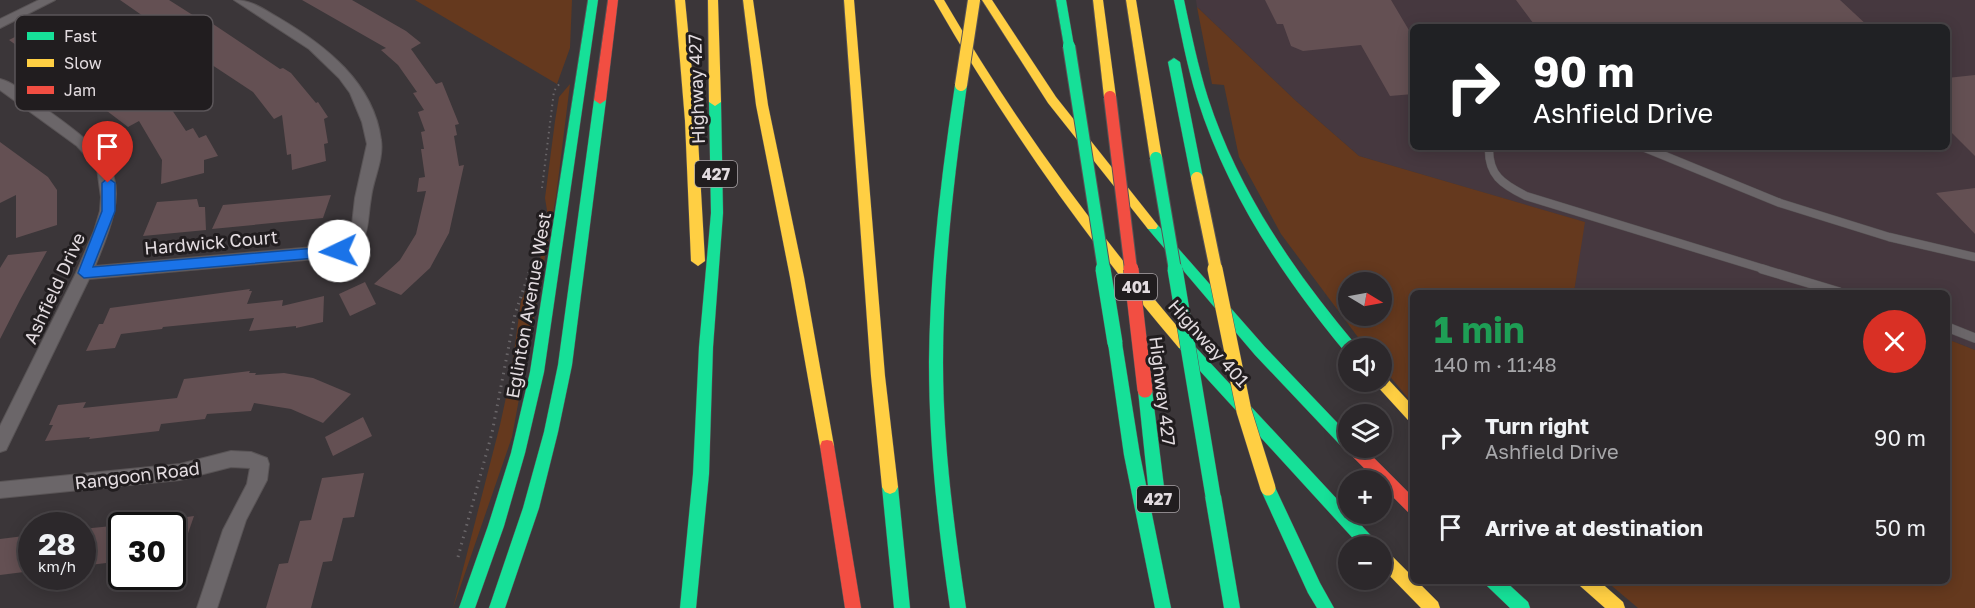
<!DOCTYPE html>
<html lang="en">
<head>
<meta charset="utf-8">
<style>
	:root { --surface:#2c282b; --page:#343033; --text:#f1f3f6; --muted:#a6a6a9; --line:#484447 }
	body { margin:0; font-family:"Golos Text",sans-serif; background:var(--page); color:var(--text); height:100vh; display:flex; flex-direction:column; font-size:22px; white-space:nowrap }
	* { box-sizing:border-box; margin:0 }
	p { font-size:20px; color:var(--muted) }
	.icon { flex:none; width:33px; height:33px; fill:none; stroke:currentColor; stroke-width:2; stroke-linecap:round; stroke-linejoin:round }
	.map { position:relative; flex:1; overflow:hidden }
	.panel { position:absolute; left:1410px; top:290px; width:540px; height:294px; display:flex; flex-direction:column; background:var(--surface); border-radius:9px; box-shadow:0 3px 15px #0003,0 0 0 2px var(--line) }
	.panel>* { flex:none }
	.top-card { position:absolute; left:1410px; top:24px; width:540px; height:126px; border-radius:9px; box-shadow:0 3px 15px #0003,0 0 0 2px var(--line); background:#202124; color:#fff; overflow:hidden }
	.needle { width:39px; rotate:100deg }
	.buttons { position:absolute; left:1338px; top:272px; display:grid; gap:12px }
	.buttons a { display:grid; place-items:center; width:54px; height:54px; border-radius:50%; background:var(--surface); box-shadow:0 3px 15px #0003,0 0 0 2px var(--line); font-size:30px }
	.speed { position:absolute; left:18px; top:512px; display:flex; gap:12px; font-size:30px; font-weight:700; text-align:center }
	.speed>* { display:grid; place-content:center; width:78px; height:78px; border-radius:50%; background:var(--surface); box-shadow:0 3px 15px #0003,0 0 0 2px var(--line); line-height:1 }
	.speed small { font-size:15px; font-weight:400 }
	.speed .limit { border:3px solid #111; border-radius:9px; background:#fff; color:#111 }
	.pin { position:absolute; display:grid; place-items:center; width:51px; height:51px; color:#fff; margin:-62px -26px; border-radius:50% 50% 50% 0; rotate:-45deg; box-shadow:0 0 6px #0007 }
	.pin .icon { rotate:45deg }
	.me { position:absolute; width:66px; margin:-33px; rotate:267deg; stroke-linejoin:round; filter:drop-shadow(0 0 4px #0008) }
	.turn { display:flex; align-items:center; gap:21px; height:126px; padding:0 24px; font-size:27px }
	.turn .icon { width:78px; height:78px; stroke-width:2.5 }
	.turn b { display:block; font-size:42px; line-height:51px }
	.round { display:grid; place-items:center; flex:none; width:63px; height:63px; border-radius:32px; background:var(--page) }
	.overview { display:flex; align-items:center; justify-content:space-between; height:102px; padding:0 24px }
	h1 { font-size:36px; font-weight:700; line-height:45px; color:#1e9e55 }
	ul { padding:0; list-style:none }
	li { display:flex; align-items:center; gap:18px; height:90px; padding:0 24px }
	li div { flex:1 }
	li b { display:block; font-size:22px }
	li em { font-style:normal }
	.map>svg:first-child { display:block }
</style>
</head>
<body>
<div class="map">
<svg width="1975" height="608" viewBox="0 0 1975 608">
	<rect width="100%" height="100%" fill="#3b3639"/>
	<path fill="#46383f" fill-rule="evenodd" d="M 1196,0 L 1975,0 L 1975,350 L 1947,339 L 1947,292 L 1574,292 L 1584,222 L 1359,156 L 1296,101 L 1197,7 ZM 1413,27 L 1947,27 L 1947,147 L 1413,147 Z"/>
	<path fill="#65391e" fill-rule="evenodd" d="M 415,0 L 572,0 L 570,48 L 557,84 Z
		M 1197,7 L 1296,101 L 1359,156 L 1585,222 L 1574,292 L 1413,292 L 1413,404 L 1382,367 L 1382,348 L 1366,348 L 1281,234 L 1239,157 L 1224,85 L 1212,84 ZM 1348,282 L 1382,282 L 1382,315 L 1348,315 Z
		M 570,84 L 556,197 L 512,437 L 453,608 L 500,425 L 511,374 L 521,301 L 546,245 L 549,223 L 545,198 L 555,121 L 559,97 Z
		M 1947,339 L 1975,350 L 1975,608 L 1638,608 L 1606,581 L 1947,580 Z"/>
	<path fill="#645053" d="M 120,0 L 169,0 L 210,26 L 213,24 L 219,28 L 280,69 L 283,68 L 291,73 L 316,103 L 318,102 L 328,117 L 324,119 L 328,143 L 324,144 L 326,161 L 292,170 L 291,154 L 287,155 L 282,115 L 274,119 L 253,92 L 203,59 L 208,57 L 181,40 L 179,41 Z
		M 302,0 L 352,0 L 406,31 L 421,43 L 411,49 L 436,84 L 442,82 L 459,124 L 455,125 L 457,135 L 454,136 L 459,166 L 464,165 L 449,233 L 430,268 L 401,295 L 374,284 L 400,260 L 416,234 L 426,191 L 417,192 L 419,178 L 425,177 L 421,149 L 424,149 L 421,132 L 425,131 L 418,112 L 424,110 L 413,93 L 417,92 L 398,65 L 381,50 L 386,48 Z
		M 1265,0 L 1391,0 L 1413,37 L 1413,94 L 1390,96 L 1361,45 L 1303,51 L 1291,46 L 1283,24 L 1277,24 Z
		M 1516,0 L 1840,0 L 1869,27 L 1536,27 Z
		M 40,24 L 82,53 L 77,57 L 85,62 L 79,66 L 103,83 L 84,93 L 9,40 Z
		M 1975,75 L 1975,156 L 1947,128 L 1947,78 Z
		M 150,88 L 171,103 L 168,104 L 186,131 L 193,128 L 199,138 L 206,135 L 218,156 L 204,160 L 204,173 L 161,184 L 162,160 L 139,121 L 128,127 L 107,111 Z
		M 0,142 L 48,177 L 57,190 L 57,225 L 16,238 L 16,195 L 0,203 Z
		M 1975,188 L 1975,234 L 1936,193 Z
		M 331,195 L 323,218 L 212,229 L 223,205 Z
		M 197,199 L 199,207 L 205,207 L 206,230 L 143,236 L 157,202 Z
		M 47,251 L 20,300 L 0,339 L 0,268 L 8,255 Z
		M 365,282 L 376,304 L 350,316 L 339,294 Z
		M 250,289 L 249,291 L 252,291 L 247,304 L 283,300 L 282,306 L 324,296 L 323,322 L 296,328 L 296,326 L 249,331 L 254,318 L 163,327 L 162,329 L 121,334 L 115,348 L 86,351 L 99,324 L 103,324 L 110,308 Z
		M 250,371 L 249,373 L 256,373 L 255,375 L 284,373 L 313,378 L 351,394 L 323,423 L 291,409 L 254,403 L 251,411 L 207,414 L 205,419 L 161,424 L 159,431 L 89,439 L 90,437 L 45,441 L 53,425 L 49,425 L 58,405 L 86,402 L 83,408 L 177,398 L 184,379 Z
		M 363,417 L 372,436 L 333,456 L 325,437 Z
		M 364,473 L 354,517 L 343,518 L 332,561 L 323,562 L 311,608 L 266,608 L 279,564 L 288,563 L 300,521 L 311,520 L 322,478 Z
		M 194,516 L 175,571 L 172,570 L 172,519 Z
		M 122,525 L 122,561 L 82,566 L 82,529 Z
		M 32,535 L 32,571 L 0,575 L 0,539 Z"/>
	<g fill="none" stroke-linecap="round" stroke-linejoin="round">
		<g stroke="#595456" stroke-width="9">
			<path id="lane-far1" d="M 1489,147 C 1488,175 1502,184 1526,196 L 1767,270
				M 1643,147 L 1780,203 L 1889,237 L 1975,257"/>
		</g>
		<g stroke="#595456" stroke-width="10">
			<path id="lane" d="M 1762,269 L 1839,292
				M 1947,327 L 1975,338"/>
		</g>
		<g stroke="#595456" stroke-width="2">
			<path id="street" d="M 39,0 L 55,0 L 0,28 L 0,19 Z
				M 234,0 C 252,0 263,9 279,18 C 325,45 374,83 381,140 C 384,160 373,179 371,198 C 366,226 372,247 339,257 L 89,279 L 6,450 L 0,452 L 0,426 L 76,273 L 94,231 L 100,211 L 101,197 L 97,168 L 77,146 L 0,90 L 0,79 C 17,83 35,102 50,112 C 124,165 131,181 95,266 L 336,245 L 351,233 L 355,198 L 367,144 L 362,122 L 350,93 L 339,78 L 309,49 Z
				M 231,451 L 251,452 L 267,458 L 269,464 L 267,480 L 246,520 L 217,608 L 197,608 L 223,530 L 247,484 L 250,468 L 231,467 L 180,480 L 0,498 L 0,482 L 180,464 Z"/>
		</g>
		<g stroke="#595456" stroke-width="1">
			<path id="fast" d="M 588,0 L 598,0 L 544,372 L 525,453 L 504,526 L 475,608 L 459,608 L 488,526 L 511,453 L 530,372 Z
				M 1056,0 L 1066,0 L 1074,46 L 1073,48 L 1069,49 L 1064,46 Z
				M 1174,0 L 1184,0 C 1191,33 1198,66 1208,98 C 1238,190 1293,270 1355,344 L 1357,348 L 1348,348 L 1348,353 L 1345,352 C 1282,276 1227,193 1197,98 C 1187,66 1181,33 1174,0 Z
				M 1174,58 L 1180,62 L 1203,178 L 1197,182 L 1191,178 L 1168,62 Z
				M 961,81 L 967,85 C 954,177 943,269 943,363 C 943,445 954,527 966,608 L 950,608 C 938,527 929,445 929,362 C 930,269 941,177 955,85 Z
				M 600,96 L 606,100 L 572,365 L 558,432 L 539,508 L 505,608 L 489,608 L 523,508 L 544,432 L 558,365 L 594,100 Z
				M 715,98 L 721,102 L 723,213 L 713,347 L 709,474 L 696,608 L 680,608 L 693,474 L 699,347 L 711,213 L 709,102 Z
				M 1152,221 L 1156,223 L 1265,347 L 1348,434 L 1348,447 L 1353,448 L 1348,449 L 1343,448 L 1255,355 L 1148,229 L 1146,226 L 1148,223 Z
				M 1115,337 L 1120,339 L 1122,343 L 1140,455 L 1171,608 L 1155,608 L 1124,455 L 1108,343 L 1110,339 Z
				M 1184,338 L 1189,340 L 1376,541 L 1378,546 L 1360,546 L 1179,348 L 1177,344 L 1179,340 Z
				M 1145,384 L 1150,386 L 1152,390 L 1165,495 L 1162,500 L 1157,502 L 1152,500 L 1149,495 L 1138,390 L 1140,386 Z
				M 890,480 L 895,482 L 898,487 L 910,608 L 894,608 L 882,487 L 885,482 Z
				M 1268,481 L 1273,483 L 1320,583 L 1334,608 L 1317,608 L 1308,593 L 1260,488 L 1263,483 Z
				M 1213,489 L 1218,491 L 1221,496 L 1240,608 L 1224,608 L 1205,496 L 1208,491 Z
				M 1484,580 L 1504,580 L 1528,602 L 1530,608 L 1510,608 L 1486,585 Z"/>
		</g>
		<g stroke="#595456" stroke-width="1">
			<path id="slow" d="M 675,0 L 685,0 L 697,121 L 705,261 L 698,266 L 691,261 L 685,121 Z
				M 708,0 L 718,0 L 721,102 L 715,106 L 709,102 Z
				M 743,0 L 753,0 L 768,105 L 804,277 L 834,446 L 832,451 L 827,452 L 822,451 L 820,446 L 790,277 L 756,105 Z
				M 844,0 L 854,0 L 885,376 L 898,487 L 895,492 L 890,494 L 885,492 L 882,487 L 871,376 Z
				M 934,0 L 944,0 C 1015,122 1097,234 1189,340 L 1191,344 L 1189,348 L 1179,348 C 1086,239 1005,124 934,0 Z
				M 982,0 L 992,0 L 1056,97 L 1156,223 L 1158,226 L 1156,229 L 1148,229 L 1048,103 Z
				M 1093,0 L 1103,0 L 1116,97 L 1110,101 L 1104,97 Z
				M 1126,0 L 1136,0 L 1162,158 L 1156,162 L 1150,158 Z
				M 1382,375 L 1386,377 L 1413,406 L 1413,422 L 1408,420 L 1376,385 L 1374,381 L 1382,381 Z
				M 1382,550 L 1388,552 L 1413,577 L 1413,580 L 1416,580 L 1438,602 L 1440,608 L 1421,608 L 1382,568 Z
				M 1577,580 L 1598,580 L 1623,602 L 1625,608 L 1605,608 L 1579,585 Z"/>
		</g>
		<g stroke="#595456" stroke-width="1">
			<path id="jam" d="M 608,0 L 618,0 L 606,100 L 600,104 L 594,100 Z
				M 827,440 L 832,441 L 834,446 L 861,608 L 845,608 L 820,446 L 822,441 Z
				M 1348,442 L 1348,447 L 1363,447 L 1413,497 L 1413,514 L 1408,512 L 1382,486 L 1382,480 L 1376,480 L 1348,452 L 1346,447 Z"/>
		</g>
		<path stroke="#6a6669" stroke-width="2" stroke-dasharray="1.5 4" stroke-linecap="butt" d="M 542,188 L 554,91 L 560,83"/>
		<path stroke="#6a6669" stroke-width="3" stroke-dasharray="1.5 5" stroke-linecap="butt" d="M 458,557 L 492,433 L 515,314 L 530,270"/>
		<use href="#lane-far1" stroke="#6b6669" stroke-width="8"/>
		<use href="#lane" stroke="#6b6669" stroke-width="9"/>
		<use href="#street" fill="#6b6669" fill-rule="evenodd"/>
		<use href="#fast" fill="#16e098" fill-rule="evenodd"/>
		<use href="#slow" fill="#ffcf43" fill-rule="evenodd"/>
		<use href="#jam" fill="#f24e42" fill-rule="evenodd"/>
		<g stroke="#595456" stroke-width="14" stroke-linecap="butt">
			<path id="fast-bridge-far1" d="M 1069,46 L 1104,270
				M 1156,158 L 1175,270"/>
		</g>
		<g stroke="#595456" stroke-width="16" stroke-linecap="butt">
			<path id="fast-bridge" d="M 1103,269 L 1115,343
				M 1175,269 L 1213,496"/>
		</g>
		<g stroke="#595456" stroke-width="14" stroke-linecap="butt">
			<path id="slow-bridge-far1" d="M 961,85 L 974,0
				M 1197,178 L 1216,270"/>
		</g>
		<g stroke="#595456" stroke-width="16" stroke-linecap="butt">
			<path id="slow-bridge" d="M 1215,269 L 1244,411 L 1268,488"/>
		</g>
		<g stroke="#595456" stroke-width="14" stroke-linecap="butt">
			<path id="jam-bridge-far1" d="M 1110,97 L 1131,270"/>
		</g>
		<g stroke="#595456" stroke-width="16" stroke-linecap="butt">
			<path id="jam-bridge" d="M 1131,269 L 1145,390"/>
		</g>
		<use href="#fast-bridge-far1" stroke="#16e098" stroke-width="12"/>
		<use href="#fast-bridge" stroke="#16e098" stroke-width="15"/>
		<use href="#slow-bridge-far1" stroke="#ffcf43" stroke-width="12"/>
		<use href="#slow-bridge" stroke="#ffcf43" stroke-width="15"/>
		<use href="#jam-bridge-far1" stroke="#f24e42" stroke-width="12"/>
		<use href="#jam-bridge" stroke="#f24e42" stroke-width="15"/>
	</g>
	<path fill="#1a73e8" stroke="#114b97" stroke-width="1.5" d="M 108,178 L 115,183 L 115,211 L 93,267 L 339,246 L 346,251 L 339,256 L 84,278 L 78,273 L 102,211 L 102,183 Z"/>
	<g text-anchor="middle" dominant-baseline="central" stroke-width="6" stroke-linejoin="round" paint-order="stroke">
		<g fill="#211d1f" stroke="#a9a3a6" stroke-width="1.5">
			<rect x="695" y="161" width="42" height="26" rx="4.5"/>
			<rect x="1115" y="274" width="42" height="26" rx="4.5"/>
			<rect x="1137" y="486" width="42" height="26" rx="4.5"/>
		</g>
		<g font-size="16" font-weight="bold" fill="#e3dce0">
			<text x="716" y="174">427</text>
			<text x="1136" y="287">401</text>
			<text x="1158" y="499">427</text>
		</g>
		<g font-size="18" fill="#e3dce0" stroke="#211d1f">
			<text transform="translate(696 89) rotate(-92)">Highway 427</text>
			<text transform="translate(211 242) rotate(-5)">Hardwick Court</text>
			<text transform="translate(54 288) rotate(-65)">Ashfield Drive</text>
			<text transform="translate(528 305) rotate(-80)">Eglinton Avenue West</text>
			<text transform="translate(1209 343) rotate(48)">Highway 401</text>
			<text transform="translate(1163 391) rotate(83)">Highway 427</text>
			<text transform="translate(137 475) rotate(-7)">Rangoon Road</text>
		</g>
	</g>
	<rect x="15" y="15" width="198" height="96" rx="9" fill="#211d1f" stroke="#5b5659" stroke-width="1.5"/>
	<rect x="27" y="32" width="27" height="8" fill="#16e098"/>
	<rect x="27" y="59" width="27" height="8" fill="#ffcf43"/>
	<rect x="27" y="86" width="27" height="8" fill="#f24e42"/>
	<g font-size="16" fill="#e3dce0">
		<text x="64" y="42">Fast</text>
		<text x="64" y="69">Slow</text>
		<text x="64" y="96">Jam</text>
	</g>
</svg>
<div class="buttons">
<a><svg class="needle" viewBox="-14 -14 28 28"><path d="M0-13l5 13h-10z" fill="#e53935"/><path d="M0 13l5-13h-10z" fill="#a6a6a9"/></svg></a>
<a><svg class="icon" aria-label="sound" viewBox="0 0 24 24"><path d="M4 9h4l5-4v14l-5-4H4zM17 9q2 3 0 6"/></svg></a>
<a><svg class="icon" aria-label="layers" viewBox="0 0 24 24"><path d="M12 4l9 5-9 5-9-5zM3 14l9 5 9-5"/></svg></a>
<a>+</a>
<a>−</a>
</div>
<div class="speed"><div>28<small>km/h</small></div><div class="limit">30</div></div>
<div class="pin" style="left:108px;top:183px;background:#d93025"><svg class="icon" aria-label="arrive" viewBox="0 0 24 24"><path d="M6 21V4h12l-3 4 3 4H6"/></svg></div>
<svg class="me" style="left:339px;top:251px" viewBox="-20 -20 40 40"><circle r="19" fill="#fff"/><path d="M0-13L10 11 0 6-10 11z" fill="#1a73e8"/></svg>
<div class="top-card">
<div class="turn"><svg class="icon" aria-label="right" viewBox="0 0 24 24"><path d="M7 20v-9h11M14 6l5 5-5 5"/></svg><div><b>90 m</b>Ashfield Drive</div></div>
</div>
<section class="panel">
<div class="overview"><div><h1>1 min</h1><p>140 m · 11:48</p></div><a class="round" style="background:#d93025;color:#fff"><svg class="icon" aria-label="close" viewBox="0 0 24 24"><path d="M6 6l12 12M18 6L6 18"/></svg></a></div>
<ul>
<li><svg class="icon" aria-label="right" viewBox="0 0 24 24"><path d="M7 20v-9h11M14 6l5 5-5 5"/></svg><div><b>Turn right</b><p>Ashfield Drive</p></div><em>90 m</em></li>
<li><svg class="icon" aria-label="arrive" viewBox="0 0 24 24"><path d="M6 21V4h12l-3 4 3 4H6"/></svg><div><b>Arrive at destination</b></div><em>50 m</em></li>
</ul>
</section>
</div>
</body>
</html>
